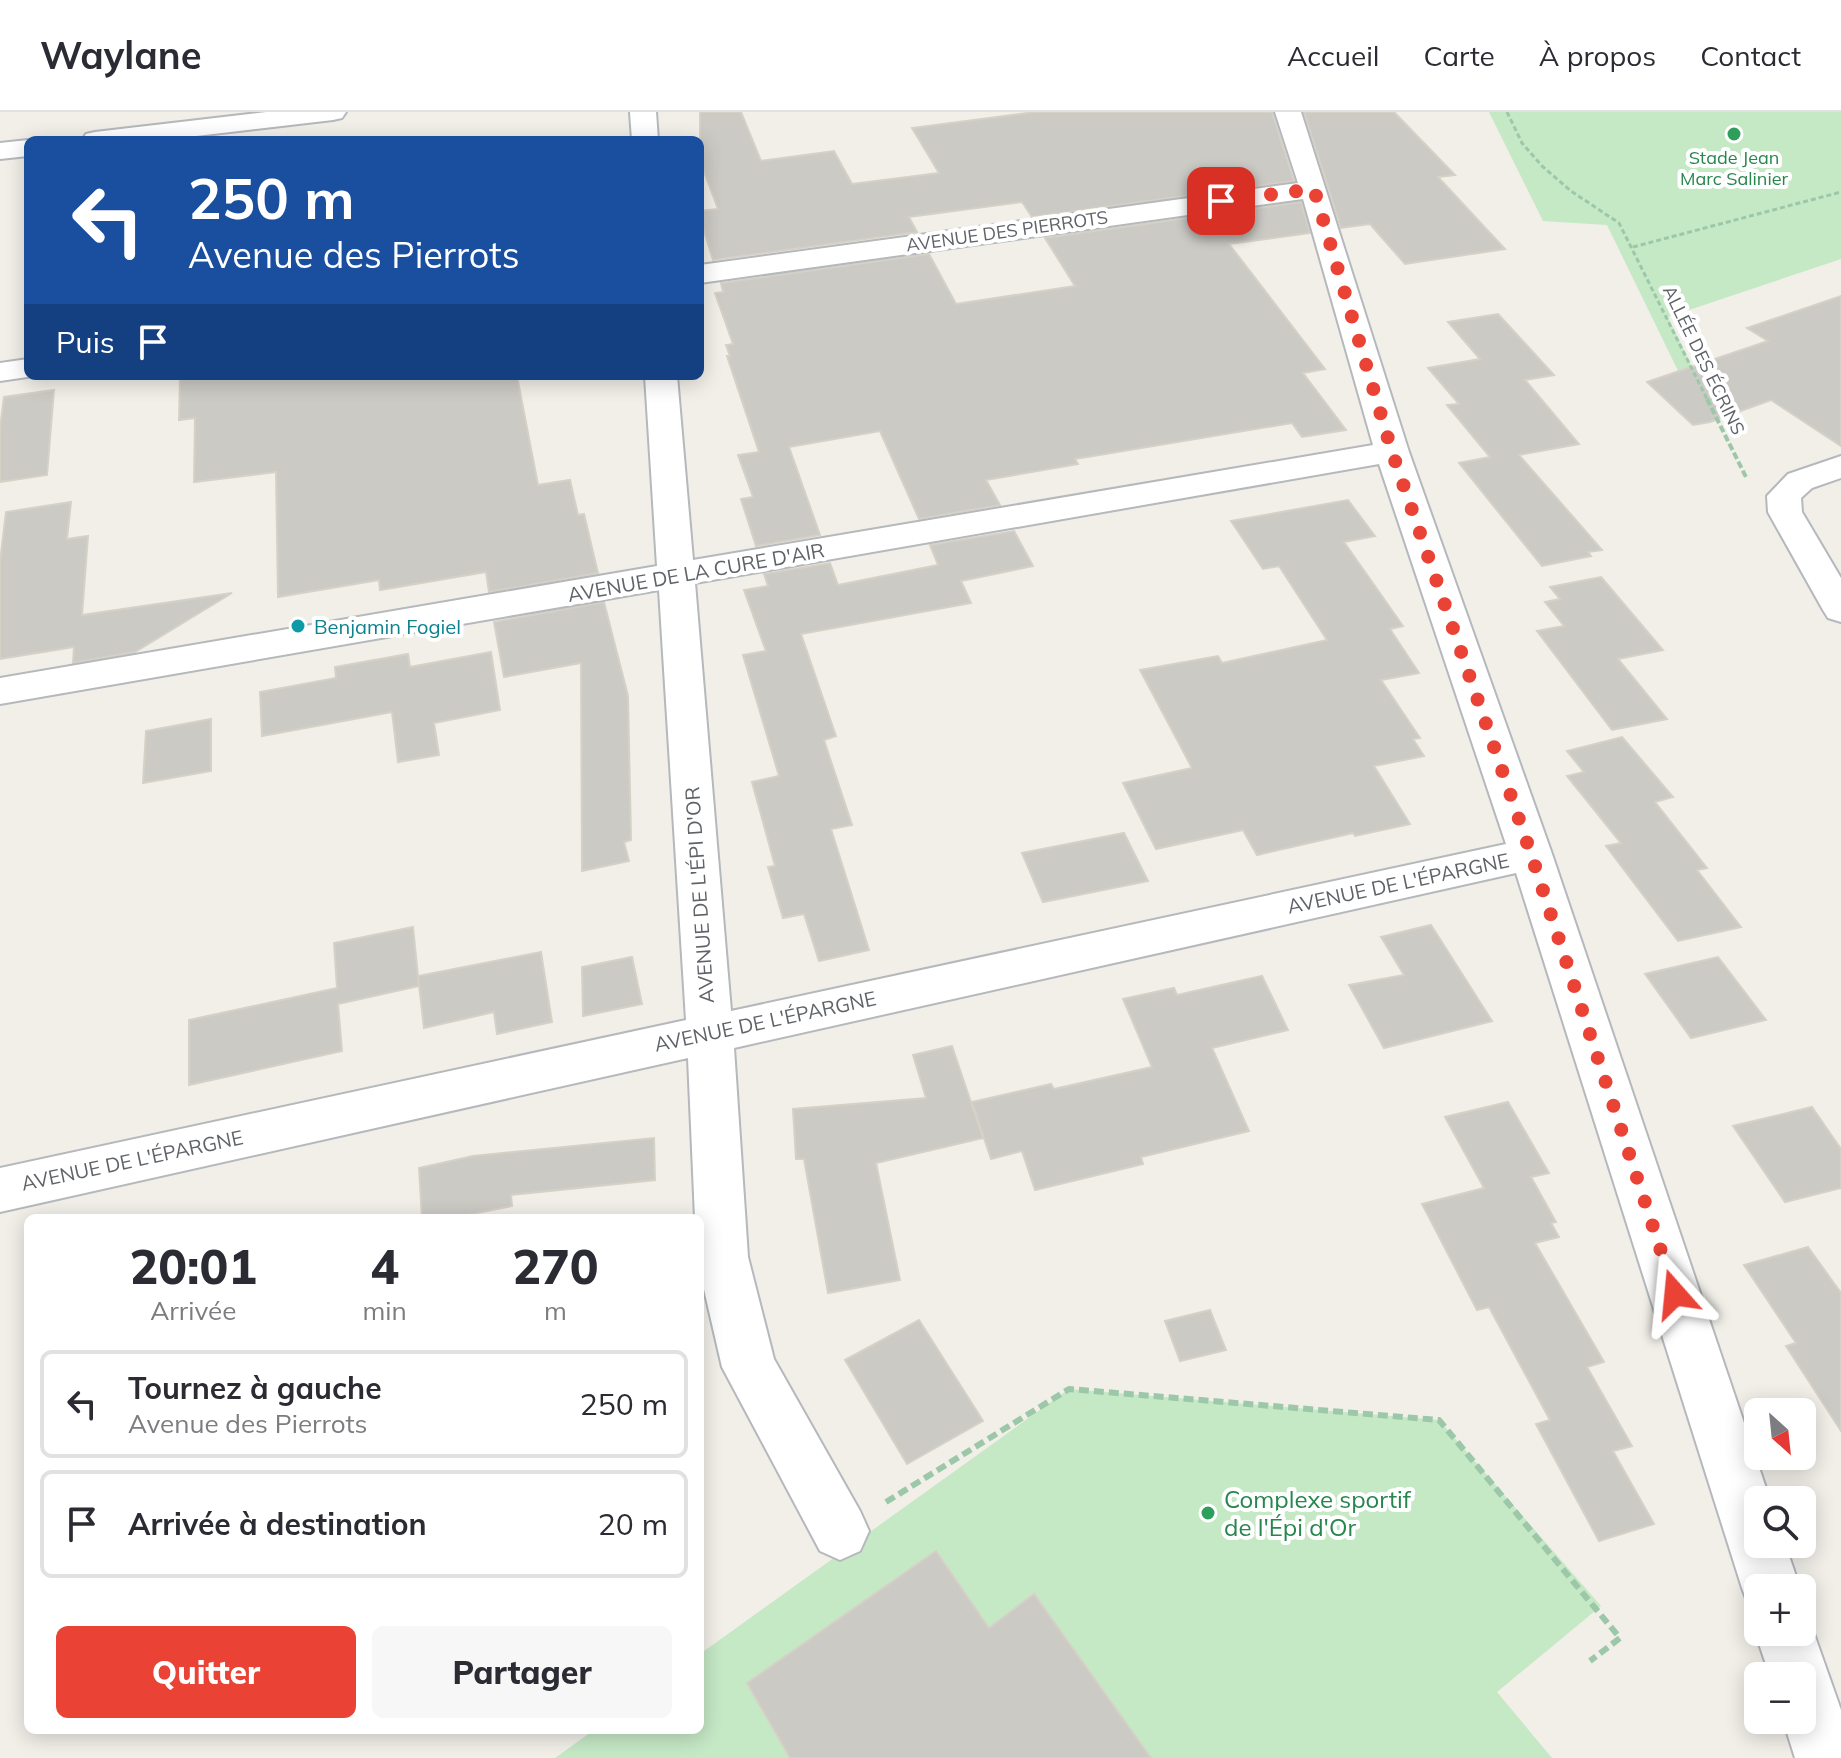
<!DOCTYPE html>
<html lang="fr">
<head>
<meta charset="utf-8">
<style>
	:root { --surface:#fff; --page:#f7f7f7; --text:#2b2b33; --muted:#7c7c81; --line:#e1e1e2; --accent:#ea4335 }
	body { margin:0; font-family:Mulish,sans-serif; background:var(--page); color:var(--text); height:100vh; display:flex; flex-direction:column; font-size:30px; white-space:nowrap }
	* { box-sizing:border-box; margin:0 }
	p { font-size:26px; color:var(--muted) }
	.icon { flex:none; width:44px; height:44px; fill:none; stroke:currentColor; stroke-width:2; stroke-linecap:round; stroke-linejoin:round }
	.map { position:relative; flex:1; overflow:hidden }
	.drawer { position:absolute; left:24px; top:1102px; width:680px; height:520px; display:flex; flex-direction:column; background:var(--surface); border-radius:12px; box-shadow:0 4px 20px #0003 }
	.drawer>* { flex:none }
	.banner { position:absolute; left:24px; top:24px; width:680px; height:244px; border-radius:12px; box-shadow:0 4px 20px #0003; background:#1a4fa0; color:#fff; overflow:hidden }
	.needle { width:52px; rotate:153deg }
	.tools { position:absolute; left:1744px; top:1286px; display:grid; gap:16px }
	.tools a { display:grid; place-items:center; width:72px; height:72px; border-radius:12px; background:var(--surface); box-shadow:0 4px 20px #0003; font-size:40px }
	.pin { position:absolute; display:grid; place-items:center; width:68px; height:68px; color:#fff; margin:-34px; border-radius:16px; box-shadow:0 4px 12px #0006 }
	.me { position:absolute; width:88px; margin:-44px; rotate:342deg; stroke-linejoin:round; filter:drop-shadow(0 0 6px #0008) }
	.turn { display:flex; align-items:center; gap:28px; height:168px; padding:0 32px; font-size:36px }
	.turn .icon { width:104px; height:104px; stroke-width:2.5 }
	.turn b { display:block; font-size:56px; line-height:68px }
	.then { display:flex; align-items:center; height:76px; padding:0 32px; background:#0003; gap:16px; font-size:30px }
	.eta { display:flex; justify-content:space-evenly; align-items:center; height:136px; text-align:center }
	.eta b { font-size:48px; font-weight:800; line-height:56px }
	.cta { display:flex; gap:16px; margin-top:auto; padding:16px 32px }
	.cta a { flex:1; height:92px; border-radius:12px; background:var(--accent); color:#fff; font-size:32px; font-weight:800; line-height:92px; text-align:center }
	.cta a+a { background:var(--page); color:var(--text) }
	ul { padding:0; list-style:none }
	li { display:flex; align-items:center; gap:24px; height:108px; margin:0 16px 12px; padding:0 16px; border:4px solid var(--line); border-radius:12px }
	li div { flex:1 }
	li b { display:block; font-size:30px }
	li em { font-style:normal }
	header { display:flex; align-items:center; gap:48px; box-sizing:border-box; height:112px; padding:0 40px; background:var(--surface); border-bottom:2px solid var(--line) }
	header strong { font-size:38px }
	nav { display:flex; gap:44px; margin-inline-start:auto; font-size:28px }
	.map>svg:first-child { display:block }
</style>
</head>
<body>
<header>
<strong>Waylane</strong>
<nav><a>Accueil</a><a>Carte</a><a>À propos</a><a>Contact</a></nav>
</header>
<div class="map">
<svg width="1841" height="1646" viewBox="0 0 1841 1646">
	<rect width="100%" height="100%" fill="#f1efe8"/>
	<path fill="#c5e8c5" d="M 1489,0 L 1841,0 L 1841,147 L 1668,205 L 1699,269 L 1682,267 L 1607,113 L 1543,109 Z
		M 1069,1277 L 1439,1308 L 1601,1494 L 1497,1580 L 1552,1646 L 555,1646 L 594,1618 L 700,1618 L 700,1542 Z"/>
	<path fill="#cccac5" stroke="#d6d1c6" stroke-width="2" d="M 700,0 L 741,0 L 761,49 L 834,39 L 852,72 L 939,61 L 912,16 L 1035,0 L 1272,0 L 1294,69 L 1032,105 L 1022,90 L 909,105 L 917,120 L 713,148 L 700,106 L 700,99 L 718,97 L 700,49 Z
		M 1304,0 L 1394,0 L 1455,63 L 1438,65 L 1505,137 L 1405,152 L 1370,112 L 1341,116 Z
		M 1301,90 L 1310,121 L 1229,132 L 1325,257 L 1303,261 L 1346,318 L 1302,325 L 1292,311 L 1075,347 L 1078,352 L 986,368 L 1000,393 L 919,407 L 880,319 L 789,335 L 820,423 L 756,434 L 741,387 L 753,385 L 738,343 L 759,340 L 727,244 L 730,244 L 726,233 L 733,232 L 715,181 L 723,180 L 721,171 L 929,142 L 956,192 L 1075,174 L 1045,126 Z
		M 1841,184 L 1841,334 L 1771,288 L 1710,310 L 1693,313 L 1647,270 L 1768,229 L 1747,216 Z
		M 1498,202 L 1554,263 L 1525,268 L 1579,332 L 1519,343 L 1602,438 L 1588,440 L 1591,444 L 1542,454 L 1459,351 L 1490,345 L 1447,293 L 1459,292 L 1428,256 L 1480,247 L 1448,210 Z
		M 180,264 L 517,264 L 538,373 L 570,368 L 578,403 L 584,402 L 598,461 L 489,480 L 486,460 L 380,478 L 379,468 L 278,485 L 276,360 L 194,370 L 195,306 L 179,308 Z
		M 54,278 L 47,363 L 0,370 L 0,316 L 4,285 Z
		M 1348,388 L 1375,424 L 1344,430 L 1403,514 L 1390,517 L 1419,561 L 1381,568 L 1420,626 L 1413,627 L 1424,644 L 1374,654 L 1410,712 L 1355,724 L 1353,721 L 1257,743 L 1243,718 L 1156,737 L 1123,671 L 1192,656 L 1140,558 L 1218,544 L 1222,551 L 1327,528 L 1279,454 L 1263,457 L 1231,409 Z
		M 71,390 L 67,427 L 88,424 L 82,503 L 232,481 L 135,540 L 73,551 L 74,535 L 0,547 L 0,450 L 6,400 Z
		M 1014,419 L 1033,454 L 961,469 L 971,491 L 801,522 L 836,624 L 824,628 L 852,713 L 831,717 L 869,838 L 819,849 L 804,802 L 783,806 L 768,755 L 775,754 L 752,670 L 779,664 L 743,543 L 766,539 L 744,478 L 768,474 L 764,462 L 830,451 L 838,473 L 938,453 L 930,433 Z
		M 1601,465 L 1663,538 L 1618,547 L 1667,607 L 1612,618 L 1537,519 L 1564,514 L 1545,490 L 1560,487 L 1550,475 Z
		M 604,490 L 628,584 L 631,728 L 624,730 L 629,749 L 582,759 L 581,551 L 504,565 L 494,510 Z
		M 491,540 L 500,598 L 434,611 L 439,643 L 398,650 L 392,600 L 262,624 L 260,580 L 336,566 L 335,555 L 408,542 L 410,555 Z
		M 211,607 L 211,659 L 143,671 L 146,619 Z
		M 1622,625 L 1673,685 L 1655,690 L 1707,756 L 1697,758 L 1741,815 L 1678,829 L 1606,734 L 1621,731 L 1567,664 L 1584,660 L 1567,639 Z
		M 1124,721 L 1148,769 L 1043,790 L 1022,741 Z
		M 1431,813 L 1492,909 L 1384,936 L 1349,873 L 1404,863 L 1381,825 Z
		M 413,815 L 419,874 L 338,892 L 342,939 L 189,973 L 189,908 L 337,876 L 334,831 Z
		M 541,840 L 552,910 L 497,922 L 494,900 L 424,916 L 418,864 Z
		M 632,845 L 642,892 L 583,904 L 582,855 Z
		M 1718,845 L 1766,908 L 1691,926 L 1645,862 Z
		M 1262,864 L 1288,918 L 1212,936 L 1249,1019 L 1141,1045 L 1143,1052 L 1035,1078 L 1022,1039 L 991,1047 L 972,990 L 1051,972 L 1054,977 L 1152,955 L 1123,887 L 1174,876 L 1177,883 Z
		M 952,934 L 983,1026 L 876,1051 L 900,1168 L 828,1181 L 804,1047 L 796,1047 L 793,997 L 926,986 L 913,943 Z
		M 1508,990 L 1549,1061 L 1531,1065 L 1556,1110 L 1551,1111 L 1559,1125 L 1535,1131 L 1604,1250 L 1587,1255 L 1632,1334 L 1613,1339 L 1654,1412 L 1599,1429 L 1536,1312 L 1550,1308 L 1489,1195 L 1477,1198 L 1422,1092 L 1484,1076 L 1445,1005 Z
		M 1812,995 L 1841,1037 L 1841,1076 L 1785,1090 L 1733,1014 Z
		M 654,1026 L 655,1068 L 511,1083 L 512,1094 L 452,1106 L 422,1106 L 419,1056 L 473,1044 Z
		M 1808,1135 L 1841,1181 L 1841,1319 L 1786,1234 L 1796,1231 L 1744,1153 Z
		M 1210,1198 L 1226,1238 L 1180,1249 L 1165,1209 Z
		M 919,1208 L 983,1309 L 907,1352 L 845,1248 Z
		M 936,1439 L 989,1516 L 1034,1482 L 1151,1646 L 790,1646 L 747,1571 Z"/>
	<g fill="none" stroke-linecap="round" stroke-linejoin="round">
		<g stroke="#b5b8bc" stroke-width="4">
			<path id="street" d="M 266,0 L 346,0 L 342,6 L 333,8 L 162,28 L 82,28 L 86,22 L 95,20 Z
				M 630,0 L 656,0 L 658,28 L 632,28 Z
				M 1275,0 L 1301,0 L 1409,340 L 1552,742 L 1770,1388 L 1758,1388 L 1758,1432 L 1785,1432 L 1800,1476 L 1758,1476 L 1758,1500 L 1750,1497 L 1742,1476 L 1516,761 L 734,936 L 748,1145 L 774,1247 L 860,1399 L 869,1419 L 860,1439 L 840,1448 L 820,1439 L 722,1255 L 700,1160 L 700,1106 L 695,1106 L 688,946 L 0,1100 L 0,1056 L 686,908 L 659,478 L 0,592 L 0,566 L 657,454 L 645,264 L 677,264 L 693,448 L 1373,333 L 1303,87 L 700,171 L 700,153 L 1298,71 ZM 1379,352 L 1506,732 L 731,899 L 695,471 Z
				M 28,28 L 28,44 L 0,47 L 0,31 Z
				M 28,247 L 28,264 L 34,264 L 0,269 L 0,251 Z
				M 1841,344 L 1841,366 L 1812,376 L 1801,386 L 1802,400 L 1841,466 L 1841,510 L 1828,506 L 1823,498 L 1768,400 L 1767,384 L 1788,362 Z
				M 1802,1497 L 1806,1499 L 1841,1598 L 1841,1646 L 1795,1646 L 1783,1608 L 1802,1608 L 1802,1564 L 1770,1564 L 1755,1520 L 1758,1514 L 1758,1520 L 1802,1520 Z"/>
		</g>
		<path stroke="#9cc7a9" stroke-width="3" stroke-dasharray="5 3" stroke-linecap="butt" d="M 1507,0 L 1522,31 L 1542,54 L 1571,79 L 1619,111 L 1708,289
			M 1633,135 L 1841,80"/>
		<path stroke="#9cc7a9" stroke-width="4" stroke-dasharray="7 3" stroke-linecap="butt" d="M 1707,287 L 1747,367"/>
		<path stroke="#9cc7a9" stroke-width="6" stroke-dasharray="10 5" stroke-linecap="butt" d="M 886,1390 L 1069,1277 L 1439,1308 L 1620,1526 L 1590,1549"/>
		<use href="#street" fill="#fff" fill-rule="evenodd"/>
	</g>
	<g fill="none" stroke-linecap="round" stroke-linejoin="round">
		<path stroke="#ea4335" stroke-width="14" stroke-dasharray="0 25.2" d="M 1221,89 L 1314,77 L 1392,340 L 1531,742 L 1675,1182"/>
	</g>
	<g fill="#2e9e5b" stroke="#fff" stroke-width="3">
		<circle cx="1734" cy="22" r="8"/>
		<circle cx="1208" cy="1401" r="8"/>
	</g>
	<circle fill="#0f9aa8" stroke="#fff" stroke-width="3" cx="298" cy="514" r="8"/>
	<g text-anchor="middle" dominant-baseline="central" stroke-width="8" stroke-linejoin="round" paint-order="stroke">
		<g font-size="18" fill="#27864d" stroke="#fff">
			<text x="1734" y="45">Stade Jean<tspan x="1734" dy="21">Marc Salinier</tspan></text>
		</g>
		<g font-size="18" fill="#5f6368" stroke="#fff">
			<text transform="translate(1007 119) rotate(-8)">AVENUE DES PIERROTS</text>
			<text transform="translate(1704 248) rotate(64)">ALLÉE DES ÉCRINS</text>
		</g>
		<g font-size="20" fill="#5f6368" stroke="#fff">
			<text transform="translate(696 460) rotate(-10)">AVENUE DE LA CURE D'AIR</text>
			<text transform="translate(1398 771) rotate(-12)">AVENUE DE L'ÉPARGNE</text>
			<text transform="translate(699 783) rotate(-94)">AVENUE DE L'ÉPI D'OR</text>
			<text transform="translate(765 909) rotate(-12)">AVENUE DE L'ÉPARGNE</text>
			<text transform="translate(132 1048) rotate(-12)">AVENUE DE L'ÉPARGNE</text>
		</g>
		<g font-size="20" fill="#0d838f" stroke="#fff" text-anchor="start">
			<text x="314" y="514">Benjamin Fogiel</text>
		</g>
		<g font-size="24" fill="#27864d" stroke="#fff" text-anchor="start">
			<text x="1224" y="1387">Complexe sportif<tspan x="1224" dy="28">de l'Épi d'Or</tspan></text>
		</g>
	</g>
</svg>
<div class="tools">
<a><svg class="needle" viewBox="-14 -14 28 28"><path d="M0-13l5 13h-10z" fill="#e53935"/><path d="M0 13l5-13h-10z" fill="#7c7c81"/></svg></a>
<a><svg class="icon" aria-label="search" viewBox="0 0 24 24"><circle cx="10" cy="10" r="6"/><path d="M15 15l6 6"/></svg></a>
<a>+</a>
<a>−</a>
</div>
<div class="pin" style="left:1221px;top:89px;background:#d93025"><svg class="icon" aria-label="arrive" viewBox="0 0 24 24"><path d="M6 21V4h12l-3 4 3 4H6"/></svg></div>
<svg class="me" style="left:1675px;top:1182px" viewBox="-20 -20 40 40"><path d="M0-17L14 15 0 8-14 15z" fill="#ea4335" stroke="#fff" stroke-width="4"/></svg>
<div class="banner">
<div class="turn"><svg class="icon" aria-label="left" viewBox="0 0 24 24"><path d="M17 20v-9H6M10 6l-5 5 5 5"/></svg><div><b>250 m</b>Avenue des Pierrots</div></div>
<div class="then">Puis<svg class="icon" aria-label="arrive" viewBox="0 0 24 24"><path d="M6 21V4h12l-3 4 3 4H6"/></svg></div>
</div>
<section class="drawer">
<div class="eta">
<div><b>20:01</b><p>Arrivée</p></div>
<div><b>4</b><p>min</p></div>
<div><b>270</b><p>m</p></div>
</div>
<ul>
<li><svg class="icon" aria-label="left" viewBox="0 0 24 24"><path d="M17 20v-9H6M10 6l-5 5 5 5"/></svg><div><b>Tournez à gauche</b><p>Avenue des Pierrots</p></div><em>250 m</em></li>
<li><svg class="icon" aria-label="arrive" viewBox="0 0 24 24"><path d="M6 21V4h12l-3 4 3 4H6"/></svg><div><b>Arrivée à destination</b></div><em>20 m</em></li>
</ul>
<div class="cta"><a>Quitter</a><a>Partager</a></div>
</section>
</div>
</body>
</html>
